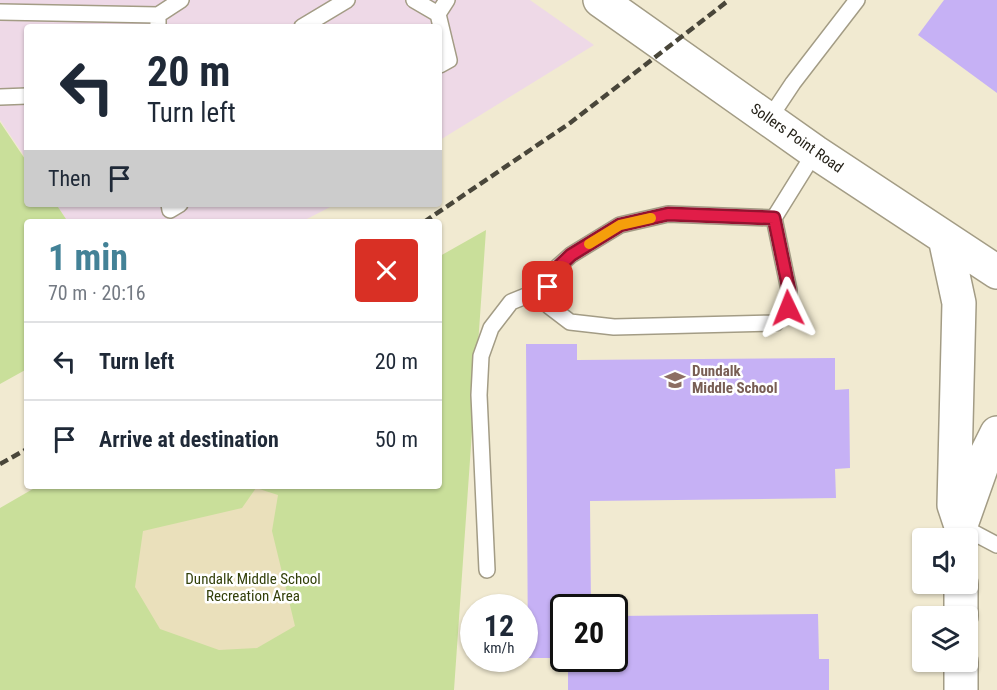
<!DOCTYPE html>
<html lang="en">
<head>
<meta charset="utf-8">
<style>
	:root { --surface:#fff; --page:#f6f6f7; --text:#1f2937; --muted:#747a83; --line:#e0e1e3; --accent:#438297 }
	body { margin:0; font-family:"Roboto Condensed",sans-serif; background:var(--page); color:var(--text); height:100vh; display:flex; flex-direction:column; font-size:22px; white-space:nowrap }
	* { box-sizing:border-box; margin:0 }
	p { font-size:20px; color:var(--muted) }
	.icon { flex:none; width:33px; height:33px; fill:none; stroke:currentColor; stroke-width:2; stroke-linecap:round; stroke-linejoin:round }
	.map { position:relative; flex:1; overflow:hidden }
	.sheet { position:absolute; left:24px; top:219px; width:418px; height:270px; display:flex; flex-direction:column; background:var(--surface); border-radius:6px; box-shadow:0 2px 4px #0004 }
	.sheet>* { flex:none }
	.banner { position:absolute; left:24px; top:24px; width:418px; height:183px; border-radius:6px; box-shadow:0 2px 4px #0004; background:#fff; color:var(--text); overflow:hidden }
	.controls { position:absolute; left:912px; top:528px; display:grid; gap:12px }
	.controls a { display:grid; place-items:center; width:66px; height:66px; border-radius:6px; background:var(--surface); box-shadow:0 2px 4px #0004; font-size:30px }
	.speed { position:absolute; left:460px; top:594px; display:flex; gap:12px; font-size:30px; font-weight:700; text-align:center }
	.speed>* { display:grid; place-content:center; width:78px; height:78px; border-radius:50%; background:var(--surface); box-shadow:0 2px 4px #0004; line-height:1 }
	.speed small { font-size:15px; font-weight:400 }
	.speed .limit { border:3px solid #111; border-radius:9px; background:#fff; color:#111 }
	.pin { position:absolute; display:grid; place-items:center; width:51px; height:51px; color:#fff; margin:-26px; border-radius:12px; box-shadow:0 3px 9px #0006 }
	.me { position:absolute; width:66px; margin:-33px; rotate:358deg; stroke-linejoin:round; filter:drop-shadow(0 0 4px #0008) }
	.turn { display:flex; align-items:center; gap:21px; height:126px; padding:0 24px; font-size:27px }
	.turn .icon { width:78px; height:78px; stroke-width:2.5 }
	.turn b { display:block; font-size:42px; line-height:51px }
	.then { display:flex; align-items:center; height:57px; padding:0 24px; background:#0003; gap:12px; font-size:22px }
	.round { display:grid; place-items:center; flex:none; width:63px; height:63px; border-radius:6px; background:var(--page) }
	.overview { display:flex; align-items:center; justify-content:space-between; height:102px; padding:0 24px }
	h1 { font-size:36px; font-weight:700; line-height:45px; color:var(--accent) }
	ul { padding:0; list-style:none }
	li { display:flex; align-items:center; gap:18px; height:78px; padding:0 24px; border-top:2px solid var(--line) }
	li div { flex:1 }
	li b { display:block; font-size:22px }
	li em { font-style:normal }
	.map>svg:first-child { display:block }
</style>
</head>
<body>
<div class="map">
<svg width="997" height="690" viewBox="0 0 997 690">
	<rect width="100%" height="100%" fill="#f1ead1"/>
	<path fill="#eed9e7" d="M 0,0 L 530,0 L 594,45 L 440,140 L 440,27 L 27,27 L 27,160 L 0,120 Z
		M 56,204 L 336,204 L 301,222 L 68,222 Z"/>
	<path fill="#c9df9a" d="M 0,122 L 27,162 L 27,204 L 56,204 L 68,222 L 27,222 L 27,369 L 0,384 Z
		M 486,230 L 454,690 L 0,690 L 0,508 L 38,486 L 440,486 L 440,256 Z"/>
	<path fill="#eae0bb" d="M 256,488 L 278,495 L 272,531 L 295,626 L 257,648 L 219,650 L 160,629 L 135,587 L 143,531 L 242,508 Z"/>
	<path fill="#c6b1f5" d="M 944,0 L 997,0 L 997,93 L 918,35 Z
		M 526,344 L 577,344 L 577,360 L 835,358 L 835,390 L 849,389 L 850,468 L 835,469 L 836,498 L 590,501 L 591,608 L 564,608 L 564,658 L 528,658 Z
		M 818,614 L 819,659 L 829,659 L 829,690 L 568,690 L 568,658 L 615,658 L 615,616 Z"/>
	<g fill="none" stroke-linecap="round" stroke-linejoin="round">
		<g stroke="#a39c85" stroke-width="18">
			<path id="lane" d="M 414,0 L 438,14
				M 0,12 L 158,15 L 158,27
				M 158,15 L 181,0
				M 302,27 L 347,0
				M 440,65 L 449,60 L 438,14 L 447,0
				M 0,97 L 27,96
				M 769,119 L 793,83 L 857,0
				M 169,204 L 170,210 L 180,204
				M 774,218 L 668,214 L 620,225 L 571,255 L 553,271 L 548,287 L 549,306 L 570,322 L 614,327 L 776,323 L 788,308 L 789,290 L 774,218 L 815,152
				M 961,526 L 997,545
				M 487,570 L 479,395 L 481,356 L 491,328 L 511,302 L 548,287"/>
		</g>
		<g stroke="#a39c85" stroke-width="36">
			<path id="secondary" d="M 600,0 L 815,152 L 997,272
				M 945,238 L 959,303 L 954,505 L 961,526
				M 962,522 L 985,457 L 997,433
				M 961,584 L 961,616
				M 961,662 L 961,690"/>
		</g>
		<use href="#lane" stroke="#fff" stroke-width="15"/>
		<use href="#secondary" stroke="#fff" stroke-width="33"/>
		<path stroke="#49463a" stroke-width="4.5" stroke-dasharray="9 4.5" stroke-linecap="butt" d="M 424,222 L 570,123 L 729,0
			M 0,464 L 27,449"/>
	</g>
	<g fill="none" stroke-linecap="round" stroke-linejoin="round">
		<g stroke="#92132f" stroke-width="15">
			<path id="route" d="M 548,287 L 554,271 L 571,255 L 620,225 L 668,214 L 774,218 L 789,290 L 788,308"/>
		</g>
		<use href="#route" stroke="#e11d48" stroke-width="10"/>
		<path stroke="#f59e0b" stroke-width="10" d="M 589,244 L 620,225 L 651,218"/>
	</g>
	<defs>
		<g id="school-bare" transform="scale(1.62)"><path d="M0-5L7-2L0 1L-7-2ZM-4 1L0 2.5L4 1V4Q0 6-4 4Z" fill="#8d6e63" stroke="#fff" stroke-width="2.5" paint-order="stroke"/></g>
	</defs>
	<g fill-rule="evenodd">
		<use href="#school-bare" x="675" y="380"/>
	</g>
	<g text-anchor="middle" dominant-baseline="central" stroke-width="5" stroke-linejoin="round" paint-order="stroke">
		<g font-size="15" fill="#242118" stroke="#fff">
			<text transform="translate(797 138) rotate(35)">Sollers Point Road</text>
		</g>
		<g font-size="15" font-weight="bold" fill="#785e54" stroke="#fff" text-anchor="start">
			<text x="692" y="371">Dundalk<tspan x="692" dy="17">Middle School</tspan></text>
		</g>
		<g font-size="15" fill="#33400a" stroke="#fff">
			<text x="253" y="579">Dundalk Middle School<tspan x="253" dy="17">Recreation Area</tspan></text>
		</g>
	</g>
</svg>
<div class="controls">
<a><svg class="icon" aria-label="sound" viewBox="0 0 24 24"><path d="M4 9h4l5-4v14l-5-4H4zM17 9q2 3 0 6"/></svg></a>
<a><svg class="icon" aria-label="layers" viewBox="0 0 24 24"><path d="M12 4l9 5-9 5-9-5zM3 14l9 5 9-5"/></svg></a>
</div>
<div class="speed"><div>12<small>km/h</small></div><div class="limit">20</div></div>
<div class="pin" style="left:548px;top:287px;background:#d93025"><svg class="icon" aria-label="arrive" viewBox="0 0 24 24"><path d="M6 21V4h12l-3 4 3 4H6"/></svg></div>
<svg class="me" style="left:788px;top:308px" viewBox="-20 -20 40 40"><path d="M0-17L14 15 0 8-14 15z" fill="#e11d48" stroke="#fff" stroke-width="4"/></svg>
<div class="banner">
<div class="turn"><svg class="icon" aria-label="left" viewBox="0 0 24 24"><path d="M17 20v-9H6M10 6l-5 5 5 5"/></svg><div><b>20 m</b>Turn left</div></div>
<div class="then">Then<svg class="icon" aria-label="arrive" viewBox="0 0 24 24"><path d="M6 21V4h12l-3 4 3 4H6"/></svg></div>
</div>
<section class="sheet">
<div class="overview"><div><h1>1 min</h1><p>70 m · 20:16</p></div><a class="round" style="background:#d93025;color:#fff"><svg class="icon" aria-label="close" viewBox="0 0 24 24"><path d="M6 6l12 12M18 6L6 18"/></svg></a></div>
<ul>
<li><svg class="icon" aria-label="left" viewBox="0 0 24 24"><path d="M17 20v-9H6M10 6l-5 5 5 5"/></svg><div><b>Turn left</b></div><em>20 m</em></li>
<li><svg class="icon" aria-label="arrive" viewBox="0 0 24 24"><path d="M6 21V4h12l-3 4 3 4H6"/></svg><div><b>Arrive at destination</b></div><em>50 m</em></li>
</ul>
</section>
</div>
</body>
</html>
